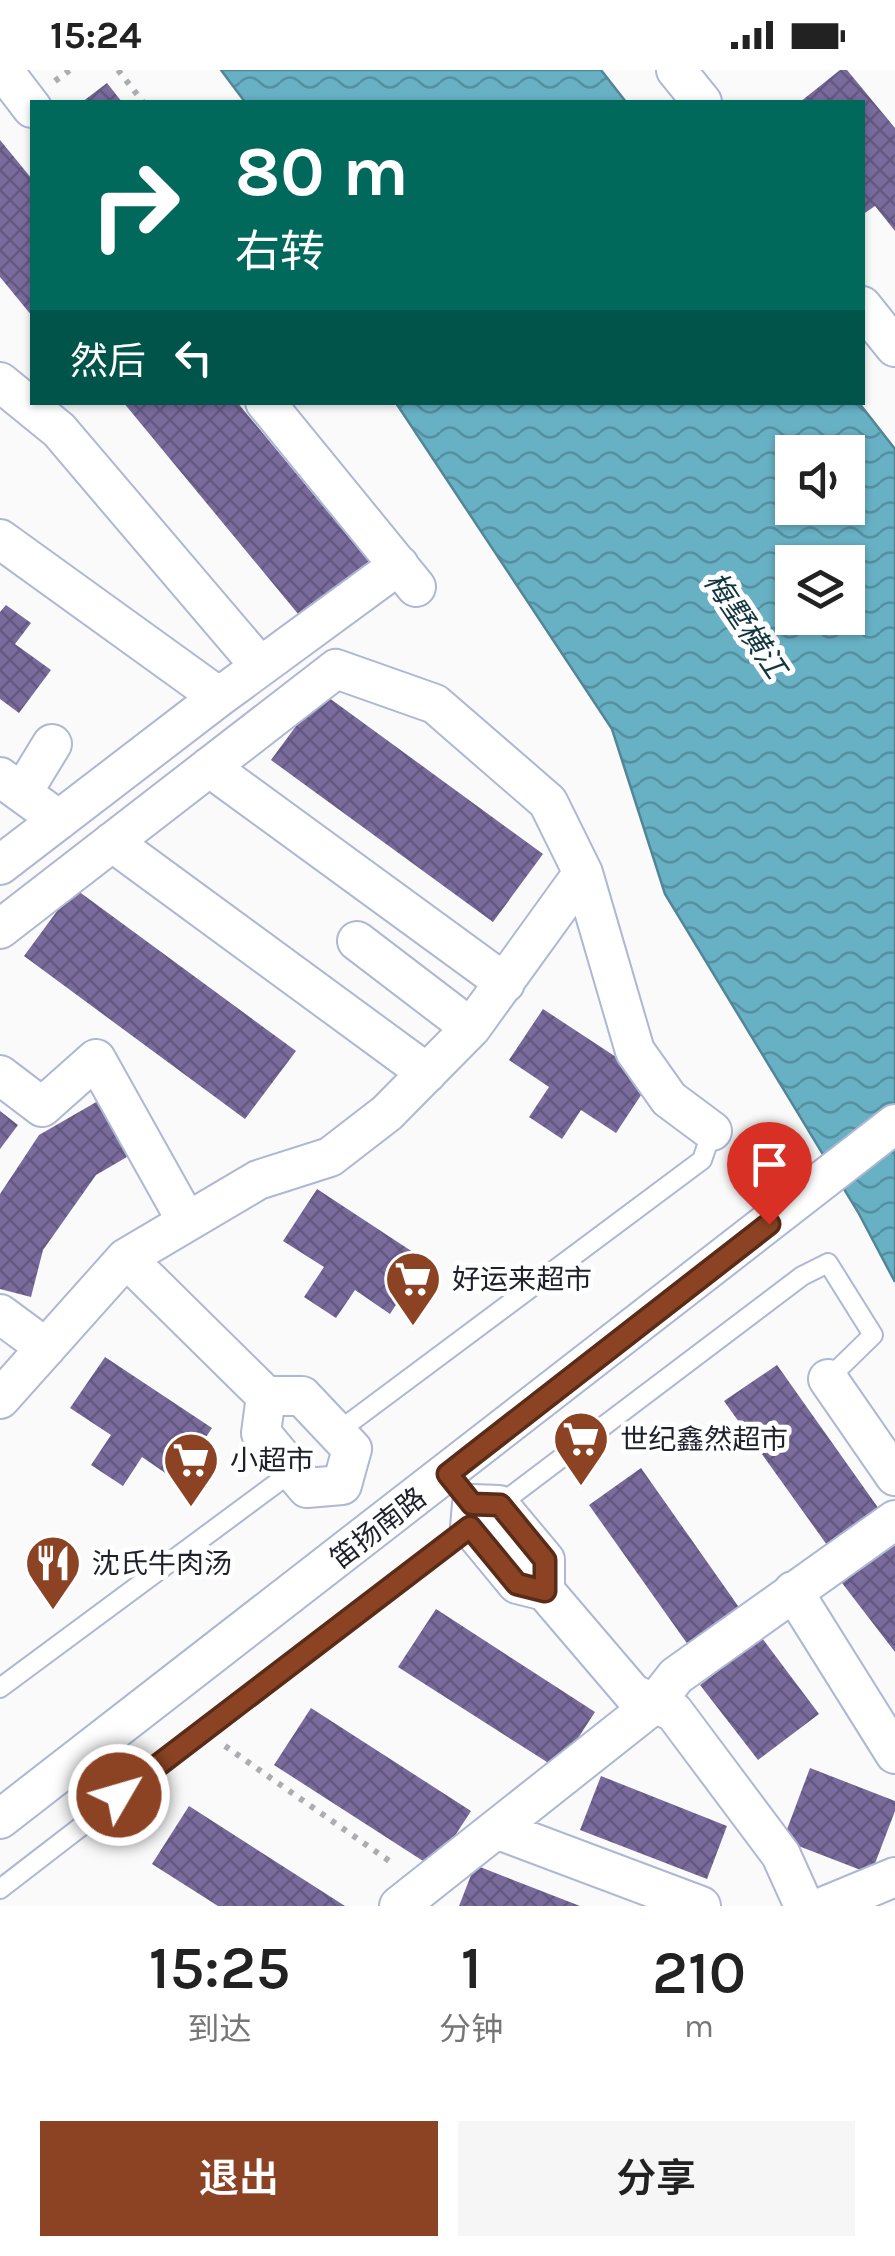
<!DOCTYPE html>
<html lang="zh">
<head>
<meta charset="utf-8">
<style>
	:root { --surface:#fff; --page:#f6f6f6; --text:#222; --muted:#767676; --accent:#8b4323 }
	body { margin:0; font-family:Karla,"Noto Sans SC",sans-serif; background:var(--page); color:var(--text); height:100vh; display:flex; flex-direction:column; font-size:38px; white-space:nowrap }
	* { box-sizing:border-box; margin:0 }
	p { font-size:32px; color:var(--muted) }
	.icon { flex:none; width:55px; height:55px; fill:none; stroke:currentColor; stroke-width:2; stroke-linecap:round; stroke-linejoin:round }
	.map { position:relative; height:1836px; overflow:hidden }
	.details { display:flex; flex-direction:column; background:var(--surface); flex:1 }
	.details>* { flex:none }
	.top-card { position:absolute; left:30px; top:30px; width:835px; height:305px; border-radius:0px; box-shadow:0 2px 8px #0004; background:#00695c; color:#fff; overflow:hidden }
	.buttons { position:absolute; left:775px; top:365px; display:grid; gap:20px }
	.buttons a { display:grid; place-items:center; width:90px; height:90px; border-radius:0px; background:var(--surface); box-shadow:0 2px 8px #0004; font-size:50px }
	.pin { position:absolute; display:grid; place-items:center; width:85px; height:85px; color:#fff; margin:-102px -42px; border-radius:50% 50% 50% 0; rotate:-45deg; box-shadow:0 0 10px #0007 }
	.pin .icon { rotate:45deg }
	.me { position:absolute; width:110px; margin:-55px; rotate:52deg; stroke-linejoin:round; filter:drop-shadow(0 0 8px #0008) }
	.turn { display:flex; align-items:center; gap:35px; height:210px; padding:0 40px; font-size:45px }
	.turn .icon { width:130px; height:130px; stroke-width:2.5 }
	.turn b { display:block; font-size:70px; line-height:85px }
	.then { display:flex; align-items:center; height:95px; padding:0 40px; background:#0003; gap:20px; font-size:38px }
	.eta { display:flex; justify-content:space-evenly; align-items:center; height:170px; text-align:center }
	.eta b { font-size:60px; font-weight:600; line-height:70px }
	.cta { display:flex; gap:20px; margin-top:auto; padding:20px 40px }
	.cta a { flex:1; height:115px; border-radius:0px; background:var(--accent); color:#fff; font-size:40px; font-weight:600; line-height:115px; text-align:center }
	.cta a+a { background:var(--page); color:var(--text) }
	.status { display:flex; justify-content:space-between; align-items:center; height:70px; padding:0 50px; background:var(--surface); direction:ltr }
	.status svg { height:28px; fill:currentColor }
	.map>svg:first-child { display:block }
</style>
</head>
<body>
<div class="status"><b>15:24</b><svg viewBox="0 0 49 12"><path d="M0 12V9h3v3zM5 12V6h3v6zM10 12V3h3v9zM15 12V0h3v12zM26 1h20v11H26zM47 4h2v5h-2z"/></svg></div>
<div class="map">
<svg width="895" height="1836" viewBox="0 0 895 1836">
	<defs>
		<pattern id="water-waves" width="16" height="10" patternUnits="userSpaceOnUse" patternTransform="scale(2.5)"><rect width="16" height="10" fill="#68b1c5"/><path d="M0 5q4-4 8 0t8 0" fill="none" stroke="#5590a0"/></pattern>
		<pattern id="building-cross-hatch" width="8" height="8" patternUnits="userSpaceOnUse" patternTransform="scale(2.5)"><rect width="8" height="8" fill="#7a6b9d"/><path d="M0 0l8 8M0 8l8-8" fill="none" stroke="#635880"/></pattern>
	</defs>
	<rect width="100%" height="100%" fill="#fafafa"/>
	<path fill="url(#water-waves)" stroke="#528697" stroke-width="2.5" fill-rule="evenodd" d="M 221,0 L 601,0 L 626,32 L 245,32 Z
		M 396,333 L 859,333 L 895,379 L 895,1212 L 858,1142 L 665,824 L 612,659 ZM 792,382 L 848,382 L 848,438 L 792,438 ZM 792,492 L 848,492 L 848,548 L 792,548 Z"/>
	<path fill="url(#building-cross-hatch)" d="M 840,0 L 847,0 L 895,58 L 895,161 L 875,136 L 862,145 L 862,32 L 800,32 Z
		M 107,13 L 122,32 L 82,32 Z
		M 0,70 L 32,109 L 32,246 L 0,207 Z
		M 123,332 L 237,332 L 376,500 L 308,556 Z
		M 6,535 L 31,553 L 15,574 L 51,600 L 19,643 L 0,629 L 0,542 Z
		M 321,622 L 543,784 L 493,852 L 271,690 Z
		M 74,818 L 296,981 L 245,1049 L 24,886 Z
		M 543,939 L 651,1010 L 616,1063 L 581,1040 L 562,1069 L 529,1047 L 549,1017 L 509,990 Z
		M 98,1031 L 132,1084 L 96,1105 L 43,1180 L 31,1227 L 0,1219 L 0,1124 L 39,1065 Z
		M 0,1041 L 18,1055 L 0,1079 Z
		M 317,1119 L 425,1190 L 390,1244 L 355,1220 L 336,1248 L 304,1227 L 324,1197 L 283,1171 Z
		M 105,1287 L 212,1358 L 177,1411 L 142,1387 L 123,1416 L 91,1395 L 111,1365 L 70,1338 Z
		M 777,1295 L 879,1439 L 827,1475 L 724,1331 Z
		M 641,1398 L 743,1543 L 691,1579 L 589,1435 Z
		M 895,1473 L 895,1582 L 842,1513 Z
		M 436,1539 L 595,1642 L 558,1699 L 398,1597 Z
		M 762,1568 L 819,1644 L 758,1690 L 700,1615 Z
		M 311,1638 L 471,1741 L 434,1798 L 274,1695 Z
		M 810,1698 L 895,1731 L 895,1741 L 871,1804 L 783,1770 Z
		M 601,1706 L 727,1756 L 707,1809 L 580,1760 Z
		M 189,1736 L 345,1836 L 218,1836 L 152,1794 Z
		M 475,1795 L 580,1836 L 459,1836 Z"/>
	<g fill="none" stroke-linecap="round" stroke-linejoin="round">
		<g stroke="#aeb7d3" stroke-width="22">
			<path id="service" d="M 336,1363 L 702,1090 L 712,1061
				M 499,1435 L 802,1206 L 828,1193 L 873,1265 L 828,1309
				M 0,1618 L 293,1401
				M 0,1819 L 470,1457"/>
		</g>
		<g stroke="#aeb7d3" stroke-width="42">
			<path id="minor" d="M 3,0 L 32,38
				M 676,0 L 702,32
				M 862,236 L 895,277
				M 0,312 L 59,360 L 260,596
				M 265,332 L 416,517
				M 0,469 L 219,627
				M 209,697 L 505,913
				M 0,707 L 59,750
				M 22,723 L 52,674
				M 112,772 L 427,1003
				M 0,795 L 219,627 L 399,495
				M 0,859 L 336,599 L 435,634 L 548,732 L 583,803 L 635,981 L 669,1029 L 712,1061
				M 357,871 L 471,958
				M 0,1005 L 42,1037 L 96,989 L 187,1152
				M 126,1188 L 266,1326
				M 0,1244 L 46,1278
				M 828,1309 L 895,1406
				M 266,1326 L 302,1326 L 352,1379 L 342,1415 L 307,1418 L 261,1363 Z
				M 0,1329 L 126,1188 L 258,1110 L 330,1087 L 387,1043 L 471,958 L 583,803
				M 472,1434 L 499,1435 L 545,1490 L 545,1521 L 517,1514 L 470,1457 Z
				M 545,1521 L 633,1624 L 674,1642 L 781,1785 L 804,1836
				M 793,1521 L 895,1684
				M 0,1749 L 895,1054
				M 496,1759 L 701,1836
				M 399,1836 L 654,1634 L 676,1606 L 895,1450
				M 825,1836 L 895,1807"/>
		</g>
		<path stroke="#acadb1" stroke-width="6" stroke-dasharray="5 8" stroke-linecap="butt" d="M 118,0 L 143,32
			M 55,11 L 70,0
			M 225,1676 L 395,1795"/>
		<use href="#service" stroke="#fff" stroke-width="18"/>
		<use href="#minor" stroke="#fff" stroke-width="38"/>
	</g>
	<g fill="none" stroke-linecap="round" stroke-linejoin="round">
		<g stroke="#5a2c17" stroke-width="25">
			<path id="route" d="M 119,1725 L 470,1457 L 517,1514 L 545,1521 L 545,1490 L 500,1435 L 472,1434 L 448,1404 L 769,1154"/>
		</g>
		<use href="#route" stroke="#8b4323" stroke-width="18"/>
	</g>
	<defs>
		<g id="supermarket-pin" transform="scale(2.875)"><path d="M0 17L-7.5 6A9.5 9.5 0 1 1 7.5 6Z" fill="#8b4323" stroke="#fff"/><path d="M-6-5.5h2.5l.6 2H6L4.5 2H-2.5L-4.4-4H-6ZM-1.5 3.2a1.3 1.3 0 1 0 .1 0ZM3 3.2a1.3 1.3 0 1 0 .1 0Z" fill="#fff"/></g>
		<g id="restaurant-pin" transform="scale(2.875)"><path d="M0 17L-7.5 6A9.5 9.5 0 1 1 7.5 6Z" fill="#8b4323" stroke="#fff"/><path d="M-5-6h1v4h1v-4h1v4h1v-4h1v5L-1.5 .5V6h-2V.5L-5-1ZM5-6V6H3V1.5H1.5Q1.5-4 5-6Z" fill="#fff"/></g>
	</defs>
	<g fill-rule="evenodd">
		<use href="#supermarket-pin" x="413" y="1209"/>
		<use href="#supermarket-pin" x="581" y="1369"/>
		<use href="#supermarket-pin" x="191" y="1390"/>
		<use href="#restaurant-pin" x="53" y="1493"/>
	</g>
	<g text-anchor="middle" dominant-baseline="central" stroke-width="10" stroke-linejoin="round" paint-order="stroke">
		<g font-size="28" fill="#1e212c" stroke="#fff" text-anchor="start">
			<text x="452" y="1209">好运来超市</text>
			<text x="620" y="1369">世纪鑫然超市</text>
			<text x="230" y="1390">小超市</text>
			<text x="92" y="1493">沈氏牛肉汤</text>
		</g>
		<g font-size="28" fill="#1e212c" stroke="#fff">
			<text transform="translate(378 1458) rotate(-38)">笛扬南路</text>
		</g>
		<g font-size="30" font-style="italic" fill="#12363f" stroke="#fff">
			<text transform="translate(745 555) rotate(56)">梅墅横江</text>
		</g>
	</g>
</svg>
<div class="buttons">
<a><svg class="icon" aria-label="sound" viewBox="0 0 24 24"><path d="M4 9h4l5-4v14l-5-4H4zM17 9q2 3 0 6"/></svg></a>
<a><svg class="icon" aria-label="layers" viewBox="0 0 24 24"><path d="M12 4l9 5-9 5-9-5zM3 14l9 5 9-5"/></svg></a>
</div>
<div class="pin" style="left:769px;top:1154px;background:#d93025"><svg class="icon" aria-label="arrive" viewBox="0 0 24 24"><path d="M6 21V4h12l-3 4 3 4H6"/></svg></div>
<svg class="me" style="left:119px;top:1725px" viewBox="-20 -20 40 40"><circle r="17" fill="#8b4323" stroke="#fff" stroke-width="3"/><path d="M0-11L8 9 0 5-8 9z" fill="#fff"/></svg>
<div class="top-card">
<div class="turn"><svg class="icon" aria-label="right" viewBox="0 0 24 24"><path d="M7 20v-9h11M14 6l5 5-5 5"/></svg><div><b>80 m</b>右转</div></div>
<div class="then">然后<svg class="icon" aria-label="left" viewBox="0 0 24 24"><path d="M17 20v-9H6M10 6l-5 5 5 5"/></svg></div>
</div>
</div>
<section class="details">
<div class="eta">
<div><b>15:25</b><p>到达</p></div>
<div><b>1</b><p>分钟</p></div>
<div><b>210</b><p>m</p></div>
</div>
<div class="cta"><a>退出</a><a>分享</a></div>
</section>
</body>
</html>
